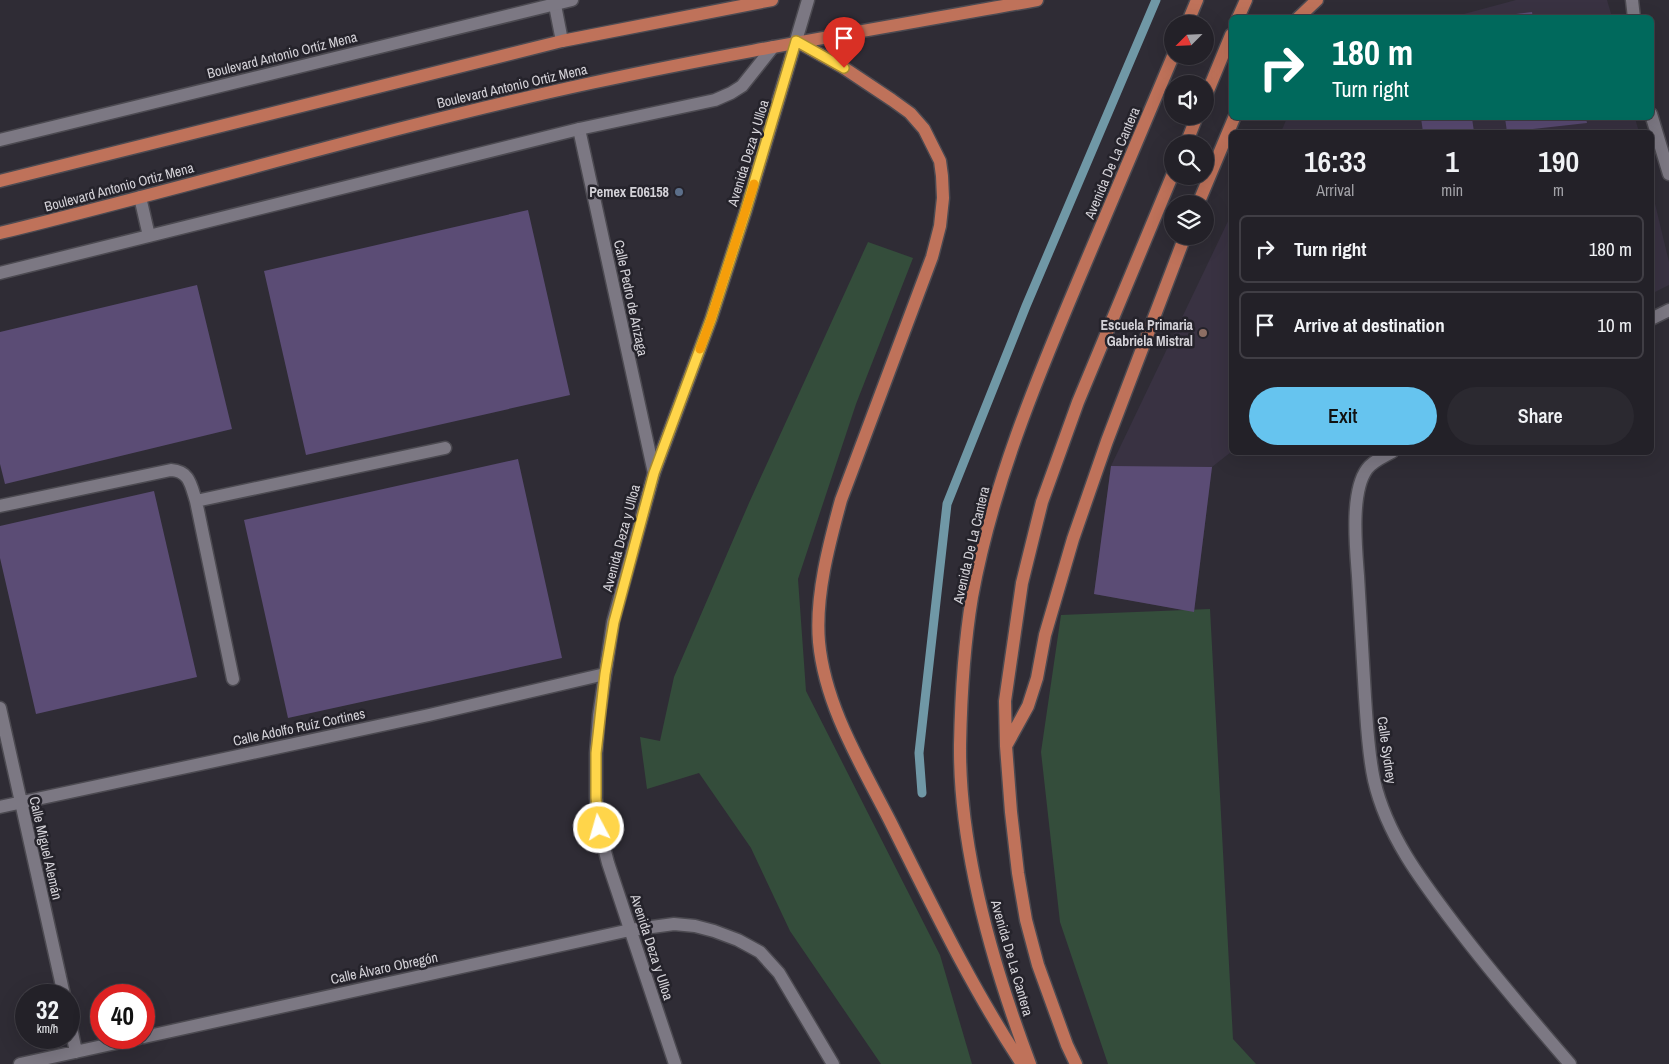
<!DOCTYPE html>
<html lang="en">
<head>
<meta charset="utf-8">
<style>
	:root { --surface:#232128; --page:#2b2930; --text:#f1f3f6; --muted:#a3a3a8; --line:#403e45; --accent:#66c4ef }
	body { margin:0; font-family:"Archivo Narrow",sans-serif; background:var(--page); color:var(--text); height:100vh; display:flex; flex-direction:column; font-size:19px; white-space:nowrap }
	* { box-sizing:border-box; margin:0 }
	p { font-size:16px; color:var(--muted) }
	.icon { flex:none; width:28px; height:28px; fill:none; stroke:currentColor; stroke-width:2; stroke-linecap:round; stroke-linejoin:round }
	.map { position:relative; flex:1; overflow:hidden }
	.side { position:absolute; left:1229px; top:130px; width:425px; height:325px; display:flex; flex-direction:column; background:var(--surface); border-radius:8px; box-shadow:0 5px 20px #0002,0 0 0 1px var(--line) }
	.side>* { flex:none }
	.guide { position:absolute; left:1229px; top:15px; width:425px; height:105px; border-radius:8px; box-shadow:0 5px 20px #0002,0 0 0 1px var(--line); background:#00695c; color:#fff; overflow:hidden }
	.needle { width:32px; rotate:246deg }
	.tools { position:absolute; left:1164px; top:15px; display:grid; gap:10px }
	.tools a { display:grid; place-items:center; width:50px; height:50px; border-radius:50%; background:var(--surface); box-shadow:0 5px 20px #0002,0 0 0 1px var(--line); font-size:25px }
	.speed { position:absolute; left:15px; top:984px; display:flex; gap:10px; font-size:25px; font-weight:700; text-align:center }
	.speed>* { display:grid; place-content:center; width:65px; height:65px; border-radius:50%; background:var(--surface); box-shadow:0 5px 20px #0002,0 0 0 1px var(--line); line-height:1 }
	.speed small { font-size:12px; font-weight:400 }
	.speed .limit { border:8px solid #d22; background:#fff; color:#111 }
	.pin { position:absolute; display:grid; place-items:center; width:42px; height:42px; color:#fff; margin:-51px -21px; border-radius:50% 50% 50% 0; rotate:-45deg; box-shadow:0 0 5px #0007 }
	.pin .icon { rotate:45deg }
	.me { position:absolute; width:55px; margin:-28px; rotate:354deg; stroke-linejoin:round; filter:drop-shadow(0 0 4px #0008) }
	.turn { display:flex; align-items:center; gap:18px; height:105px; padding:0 20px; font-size:22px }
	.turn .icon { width:65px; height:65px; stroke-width:2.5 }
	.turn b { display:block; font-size:35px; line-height:42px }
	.eta { display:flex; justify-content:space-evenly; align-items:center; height:85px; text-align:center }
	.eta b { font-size:30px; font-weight:600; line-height:35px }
	.action { display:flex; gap:10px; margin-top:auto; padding:10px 20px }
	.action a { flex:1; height:58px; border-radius:30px; background:var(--accent); color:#111; font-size:20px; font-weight:600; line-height:58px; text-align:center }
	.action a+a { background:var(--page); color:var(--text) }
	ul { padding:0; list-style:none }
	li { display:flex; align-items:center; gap:15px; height:68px; margin:0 10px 8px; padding:0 10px; border:2px solid var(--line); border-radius:8px }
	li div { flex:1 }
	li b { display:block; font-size:19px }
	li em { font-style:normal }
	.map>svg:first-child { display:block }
</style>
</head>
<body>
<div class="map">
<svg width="1669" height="1064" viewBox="0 0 1669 1064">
	<rect width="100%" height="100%" fill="#2f2c35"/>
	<path fill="#393242" d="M 1516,0 L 1607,0 L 1612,17 L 1449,18 Z
		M 1287,118 L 1635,118 L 1639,132 L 1281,132 Z
		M 1651,187 L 1669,262 L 1669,285 L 1651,294 Z
		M 1231,215 L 1231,452 L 1212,467 L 1194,612 L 1094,594 L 1111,466 Z"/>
	<path fill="#344d3b" d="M 868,242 L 913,258 L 856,404 L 798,579 L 806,691 L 940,955 L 972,1064 L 881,1064 L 790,931 L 751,848 L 699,773 L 647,789 L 640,737 L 660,741 L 674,677 L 749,503 Z
		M 1210,609 L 1233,1039 L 1256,1064 L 1108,1064 L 1060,922 L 1041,752 L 1061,615 Z"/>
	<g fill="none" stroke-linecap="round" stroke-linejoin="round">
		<path stroke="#7098a6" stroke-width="9" d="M 922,793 L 919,753 L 947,504 L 1026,306 L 1156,0"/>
	</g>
	<path fill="#5b4c75" d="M 1532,12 L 1533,18 L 1500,18 L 1500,16 Z
		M 1421,118 L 1472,118 L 1474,132 L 1423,132 Z
		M 1505,118 L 1586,118 L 1587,123 L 1507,132 Z
		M 528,210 L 570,395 L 306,455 L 264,271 Z
		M 197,285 L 232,429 L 5,484 L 0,464 L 0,332 Z
		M 518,459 L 562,658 L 288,718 L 244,520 Z
		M 1111,466 L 1212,467 L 1194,612 L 1094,594 Z
		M 154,491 L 197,677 L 36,714 L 0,558 L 0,526 Z"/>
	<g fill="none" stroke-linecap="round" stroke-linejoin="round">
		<g stroke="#4c4a51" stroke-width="15">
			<path id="service" d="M 196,501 L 445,448
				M 0,506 L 171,470 C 190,471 191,486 196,501 L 233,679"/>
		</g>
		<g stroke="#4c4a51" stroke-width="15">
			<path id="minor" d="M 554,0 L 562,41
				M 1632,0 L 1634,18
				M 1651,114 L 1669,174
				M 579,129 L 654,473
				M 1651,319 L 1669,310
				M 1392,452 C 1383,457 1373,461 1367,469 C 1350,492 1356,549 1358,576 C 1360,617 1363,657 1365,697 C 1367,725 1368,753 1374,780 C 1387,837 1424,884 1459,930 C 1494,976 1532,1020 1570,1064
				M 0,708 L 64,995
				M 0,807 L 429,715 L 605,674
				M 69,1018 L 76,1052
				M 144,1037 L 630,930 L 674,924 L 695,926 L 714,931 L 738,940 L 760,952 L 779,973 L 833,1064
				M 20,1064 L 139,1038"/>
		</g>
		<g stroke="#4c4a51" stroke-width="15">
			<path id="tertiary" d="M 0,140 L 572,0
				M 140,197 L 149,236
				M 0,273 L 579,129 L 715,100 L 731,93 L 742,86 L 773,47
				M 675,1064 L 608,863 L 599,828 L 596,798 L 596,753 L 599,715 L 613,622 L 654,473 L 711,319 L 745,213 L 808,0"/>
		</g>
		<g stroke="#4c4a51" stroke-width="15">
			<path id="primary" d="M 1238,18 L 1246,0
				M 1298,18 L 1317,0
				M 1187,24 L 1197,0
				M 796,41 L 844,68 L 892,100 L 910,113 L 924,129 L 940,161 L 942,176 L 943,198 L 940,226 L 932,257 L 841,500 C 829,544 815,596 819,642 C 825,706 861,764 890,821 C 931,903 971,987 1022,1064
				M 1205,98 L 1231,35
				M 1186,144 L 1197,116
				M 0,181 L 562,41 L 772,0
				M 1198,204 L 1234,118
				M 0,233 C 197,185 392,126 591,83 C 739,51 888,27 1037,0
				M 1006,746 L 1028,706 L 1037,678 L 1045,635 L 1073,539 L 1107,441 L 1185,236
				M 1030,1064 C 993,966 959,850 960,745 C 961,696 964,645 972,597 C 992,487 1035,383 1078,281 C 1110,206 1141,131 1173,56
				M 1076,1064 L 1067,1045 L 1038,965 L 1026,920 L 1018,873 L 1011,812 L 1006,746 L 1005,701 L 1022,583 L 1042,502 L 1078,402 L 1172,176"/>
		</g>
		<use href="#service" stroke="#7c7883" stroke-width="12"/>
		<use href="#minor" stroke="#7c7883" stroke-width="12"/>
		<use href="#tertiary" stroke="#7c7883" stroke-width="12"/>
		<use href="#primary" stroke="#bf725a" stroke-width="12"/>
	</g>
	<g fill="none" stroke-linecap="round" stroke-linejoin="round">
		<g stroke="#a68a30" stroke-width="12">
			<path id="route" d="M 599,828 L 596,798 L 596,753 L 605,674 L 614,622 L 654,473 L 711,319 L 745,213 L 796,41 L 844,68"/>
		</g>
		<use href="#route" stroke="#ffd54a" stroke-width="9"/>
		<path stroke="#f59e0b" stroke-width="9" d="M 700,349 L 711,319 L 754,184"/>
	</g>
	<circle fill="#5c6f8a" stroke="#25232b" stroke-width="2" cx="679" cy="192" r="5"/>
	<circle fill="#8d6e63" stroke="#25232b" stroke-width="2" cx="1203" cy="333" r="5"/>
	<g text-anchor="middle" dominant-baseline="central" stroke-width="5" stroke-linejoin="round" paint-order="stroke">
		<g font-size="14" fill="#d4d2d8" stroke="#25232b">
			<text transform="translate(282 55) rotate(-14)">Boulevard Antonio Ortíz Mena</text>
			<text transform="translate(512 86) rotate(-13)">Boulevard Antonio Ortiz Mena</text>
			<text transform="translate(748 153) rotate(-73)">Avenida Deza y Ulloa</text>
			<text transform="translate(1112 163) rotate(-67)">Avenida De La Cantera</text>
			<text transform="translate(119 187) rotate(-15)">Boulevard Antonio Ortiz Mena</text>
			<text transform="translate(631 298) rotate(78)">Calle Pedro de Arizaga</text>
			<text transform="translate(621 538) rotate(-75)">Avenida Deza y Ulloa</text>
			<text transform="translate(971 545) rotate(-77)">Avenida De La Cantera</text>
			<text transform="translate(299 727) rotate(-12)">Calle Adolfo Ruíz Cortines</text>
			<text transform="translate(1387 750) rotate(82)">Calle Sydney</text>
			<text transform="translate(46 848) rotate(77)">Calle Miguel Alemán</text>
			<text transform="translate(652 947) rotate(72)">Avenida Deza y Ulloa</text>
			<text transform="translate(1012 958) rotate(74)">Avenida De La Cantera</text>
			<text transform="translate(384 968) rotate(-12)">Calle Álvaro Obregón</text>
		</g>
		<g font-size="14" font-weight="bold" fill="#d4d2d8" stroke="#25232b" text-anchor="end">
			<text x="669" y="192">Pemex E06158</text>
			<text x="1193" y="325">Escuela Primaria<tspan x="1193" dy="16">Gabriela Mistral</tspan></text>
		</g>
	</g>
</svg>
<div class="tools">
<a><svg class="needle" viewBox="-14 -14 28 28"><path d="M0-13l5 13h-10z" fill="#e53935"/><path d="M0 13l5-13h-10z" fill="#a3a3a8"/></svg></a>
<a><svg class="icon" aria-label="sound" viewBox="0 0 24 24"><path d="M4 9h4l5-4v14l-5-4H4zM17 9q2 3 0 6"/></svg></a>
<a><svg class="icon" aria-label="search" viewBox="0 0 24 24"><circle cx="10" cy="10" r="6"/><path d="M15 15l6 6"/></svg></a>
<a><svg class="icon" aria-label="layers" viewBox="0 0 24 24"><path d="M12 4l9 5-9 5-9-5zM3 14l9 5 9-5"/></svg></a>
</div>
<div class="speed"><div>32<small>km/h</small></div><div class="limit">40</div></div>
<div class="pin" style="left:844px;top:68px;background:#d93025"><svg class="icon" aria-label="arrive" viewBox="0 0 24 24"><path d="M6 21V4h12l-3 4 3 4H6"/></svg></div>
<svg class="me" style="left:599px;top:828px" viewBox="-20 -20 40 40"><circle r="17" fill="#ffd54a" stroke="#fff" stroke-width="3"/><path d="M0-11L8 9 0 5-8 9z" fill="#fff"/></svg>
<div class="guide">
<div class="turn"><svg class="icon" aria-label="right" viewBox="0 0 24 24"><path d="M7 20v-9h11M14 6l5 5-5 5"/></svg><div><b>180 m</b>Turn right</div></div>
</div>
<section class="side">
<div class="eta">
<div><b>16:33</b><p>Arrival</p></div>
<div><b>1</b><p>min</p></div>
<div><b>190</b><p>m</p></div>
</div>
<ul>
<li><svg class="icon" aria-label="right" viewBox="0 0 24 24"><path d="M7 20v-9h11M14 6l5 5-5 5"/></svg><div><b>Turn right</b></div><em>180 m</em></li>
<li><svg class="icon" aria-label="arrive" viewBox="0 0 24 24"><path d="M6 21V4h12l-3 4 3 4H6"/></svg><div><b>Arrive at destination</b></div><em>10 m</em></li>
</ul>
<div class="action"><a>Exit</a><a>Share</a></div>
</section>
</div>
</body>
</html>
